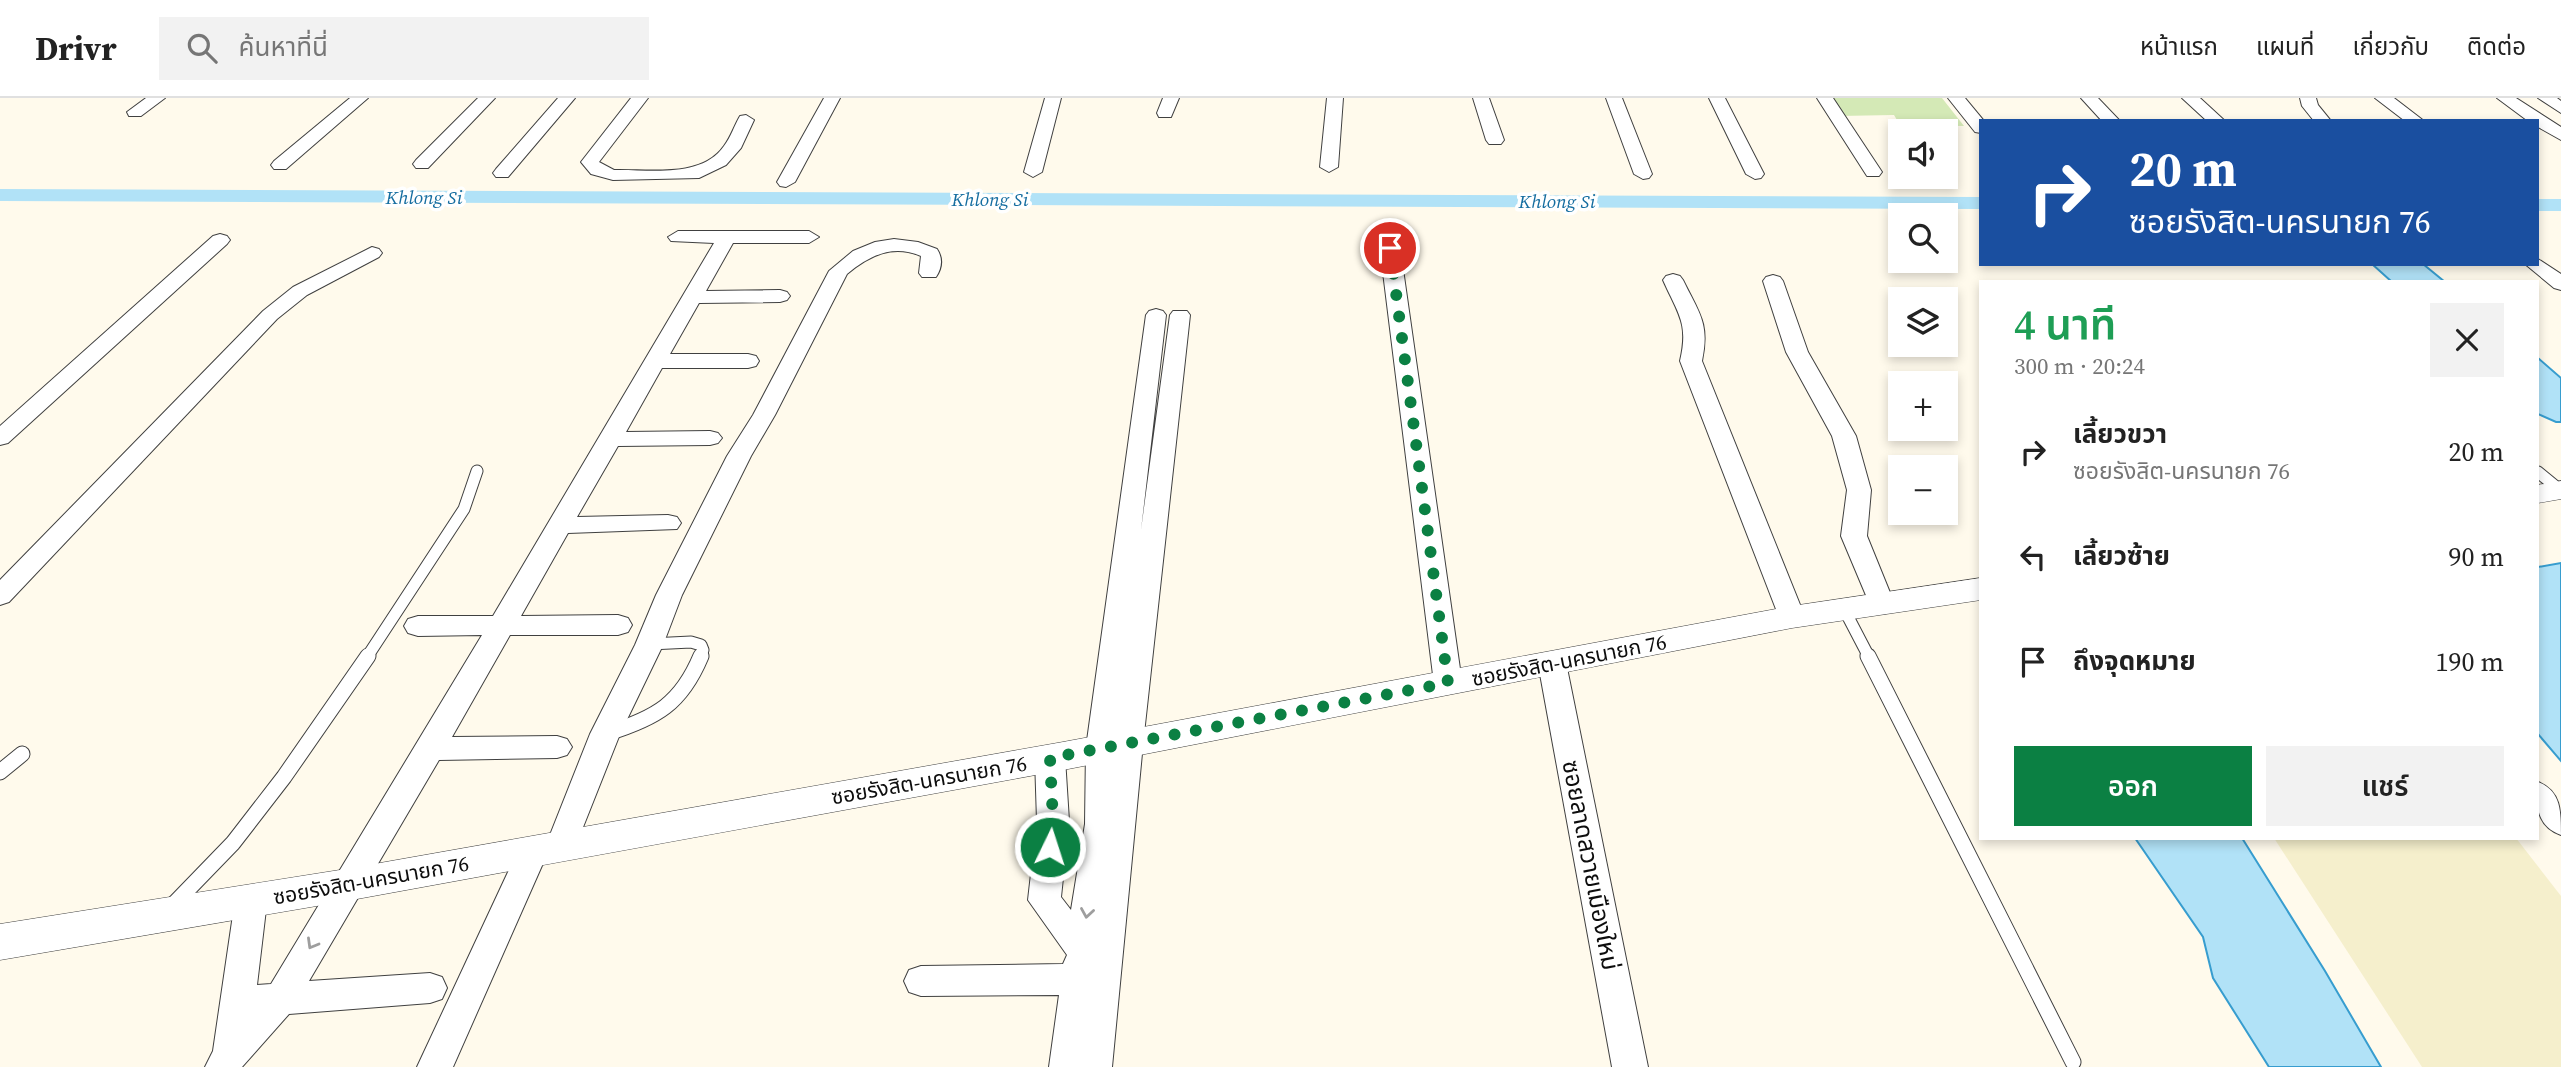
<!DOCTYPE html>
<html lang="th">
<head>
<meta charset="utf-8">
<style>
	:root { --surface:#fff; --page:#f2f2f2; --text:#222; --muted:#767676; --line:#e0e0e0; --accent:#0b8043 }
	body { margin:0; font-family:"Source Serif 4","Noto Sans Thai",serif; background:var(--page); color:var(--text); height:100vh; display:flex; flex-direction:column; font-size:26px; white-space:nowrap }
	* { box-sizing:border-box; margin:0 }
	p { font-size:23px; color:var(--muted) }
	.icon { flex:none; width:38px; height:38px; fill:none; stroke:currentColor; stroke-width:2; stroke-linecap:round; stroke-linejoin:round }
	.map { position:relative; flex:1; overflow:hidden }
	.side { position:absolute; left:1979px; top:182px; width:560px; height:560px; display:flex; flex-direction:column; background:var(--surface); border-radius:0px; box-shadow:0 4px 10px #0003 }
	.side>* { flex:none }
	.banner { position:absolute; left:1979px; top:21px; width:560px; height:147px; border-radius:0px; box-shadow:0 4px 10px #0003; background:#1a4fa0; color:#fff; overflow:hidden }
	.buttons { position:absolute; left:1888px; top:21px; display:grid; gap:14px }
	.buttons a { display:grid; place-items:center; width:70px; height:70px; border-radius:0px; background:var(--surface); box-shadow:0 4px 10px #0003; font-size:35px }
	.pin { position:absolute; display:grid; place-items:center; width:60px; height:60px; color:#fff; margin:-30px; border:4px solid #fff; border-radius:50%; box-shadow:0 2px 7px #0007 }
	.me { position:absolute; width:77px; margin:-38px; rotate:4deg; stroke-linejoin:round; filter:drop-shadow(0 0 5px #0008) }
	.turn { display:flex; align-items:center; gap:24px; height:147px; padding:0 35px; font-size:32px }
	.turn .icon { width:91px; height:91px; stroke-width:2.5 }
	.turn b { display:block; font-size:49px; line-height:60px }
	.round { display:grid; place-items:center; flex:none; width:74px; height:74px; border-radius:0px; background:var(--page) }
	.summary { display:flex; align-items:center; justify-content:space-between; height:119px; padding:0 35px }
	h1 { font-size:42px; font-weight:600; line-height:52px; color:#1e9e55 }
	.primary-button { display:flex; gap:14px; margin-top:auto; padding:14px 35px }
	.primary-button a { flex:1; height:80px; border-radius:0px; background:var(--accent); color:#fff; font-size:28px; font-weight:600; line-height:80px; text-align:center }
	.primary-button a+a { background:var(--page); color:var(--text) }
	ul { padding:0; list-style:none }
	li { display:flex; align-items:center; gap:21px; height:105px; padding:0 35px }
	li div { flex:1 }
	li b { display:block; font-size:26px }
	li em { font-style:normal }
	header { display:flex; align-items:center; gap:42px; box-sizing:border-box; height:98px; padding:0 35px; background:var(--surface); border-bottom:2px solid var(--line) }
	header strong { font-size:33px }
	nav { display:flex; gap:38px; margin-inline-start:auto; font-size:24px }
	.search { width:490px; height:63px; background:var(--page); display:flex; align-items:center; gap:18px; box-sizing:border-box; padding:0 24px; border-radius:0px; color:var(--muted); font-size:26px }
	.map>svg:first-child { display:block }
</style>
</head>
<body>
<header>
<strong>Drivr</strong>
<div class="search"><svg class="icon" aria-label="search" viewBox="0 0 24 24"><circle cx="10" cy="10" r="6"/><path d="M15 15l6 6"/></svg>ค้นหาที่นี่</div>
<nav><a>หน้าแรก</a><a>แผนที่</a><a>เกี่ยวกับ</a><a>ติดต่อ</a></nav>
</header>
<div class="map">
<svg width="2561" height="969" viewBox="0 0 2561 969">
	<rect width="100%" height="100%" fill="#fffaec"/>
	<path fill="#f5efcc" d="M 2274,740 L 2516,740 L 2561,798 L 2561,969 L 2422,969 Z"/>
	<path fill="#d4e9b6" d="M 1826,0 L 1942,0 L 1964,28 L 1900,27 L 1894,17 L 1839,18 Z"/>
	<path fill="#b1e2f7" stroke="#379dcf" stroke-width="2" d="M 2372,166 L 2423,166 L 2445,184 L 2392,184 Z
		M 2538,260 L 2561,280 L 2561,324 L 2556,324 L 2538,316 Z
		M 2561,465 L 2561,663 L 2538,636 L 2538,469 Z
		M 2135,740 L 2242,740 L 2325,873 L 2381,969 L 2269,969 L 2213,880 L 2203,839 Z"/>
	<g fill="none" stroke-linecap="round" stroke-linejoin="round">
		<path fill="#b1e2f7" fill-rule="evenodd" d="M 0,91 L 1981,99 L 1981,111 L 0,103 Z
			M 2538,101 L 2561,101 L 2561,113 L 2538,113 Z"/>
		<g stroke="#404040" stroke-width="13">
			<path id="service-far1" d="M 2538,374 L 2560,392
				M 1845,513 L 1869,559
				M 650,546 L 691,544 L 701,547 L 703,552 L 700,559
				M 367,559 L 464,411 L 477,373"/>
		</g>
		<g stroke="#404040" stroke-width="17">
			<path id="service" d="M 1868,558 L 2073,964
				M 608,635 C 656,620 681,606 701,558
				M 0,674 L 22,656
				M 172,808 L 233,745 L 284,679 L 368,558"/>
		</g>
		<g stroke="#404040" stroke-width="2">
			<path id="minor" d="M 146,0 L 165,0 L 141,18 L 129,18 L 127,14 Z
				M 350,0 L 368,0 L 286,71 L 274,71 L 271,67 L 274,63 Z
				M 478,0 L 495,0 L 428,70 L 416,70 L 413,66 L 416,62 Z
				M 558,0 L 575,0 L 508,79 L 496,79 L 493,75 L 496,71 Z
				M 631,0 L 648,0 L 599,64 L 614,72 C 649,71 701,81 724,48 C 731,39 734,28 740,18 L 746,17 L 754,22 L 741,50 L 726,67 L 699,80 L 613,82 L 591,76 L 581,64 Z
				M 824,0 L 840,0 L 795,84 L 786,89 L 780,88 L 777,84 Z
				M 1045,0 L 1061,0 L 1042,74 L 1033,79 L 1024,74 Z
				M 1163,0 L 1179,0 L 1171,19 L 1159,19 L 1157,15 Z
				M 1327,0 L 1343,0 L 1338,69 L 1329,74 L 1320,69 Z
				M 1473,0 L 1489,0 L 1504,42 L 1501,46 L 1489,46 L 1486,42 Z
				M 1606,0 L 1622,0 L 1652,76 L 1649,80 L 1643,81 L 1634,76 Z
				M 1709,0 L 1725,0 L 1764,76 L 1761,80 L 1755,81 L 1746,76 Z
				M 1817,0 L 1833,0 L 1882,74 L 1879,78 L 1867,78 Z
				M 1948,0 L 1965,0 L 1984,23 L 1981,23 L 1981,35 L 1975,34 Z
				M 2081,0 L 2098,0 L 2120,23 L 2102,23 Z
				M 2182,0 L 2200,0 L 2225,23 L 2207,23 Z
				M 2300,0 L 2316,0 L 2318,7 L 2331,23 L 2314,23 L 2302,8 Z
				M 2375,0 L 2394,0 L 2424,23 L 2405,23 Z
				M 2497,0 L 2516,0 L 2561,29 L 2561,42 L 2538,29 L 2538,23 L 2528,23 Z
				M 2538,0 L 2557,0 L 2561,3 L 2561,15 Z
				M 678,133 L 809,133 L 819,139 L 809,145 L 733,145 L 706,193 L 780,192 L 787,194 L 790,198 L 787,202 L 780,204 L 699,205 L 670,256 L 748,256 L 756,258 L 759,263 L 756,268 L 748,270 L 662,270 L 626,334 L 710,333 L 718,335 L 722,340 L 718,345 L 710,347 L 618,348 L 577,419 L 668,417 L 677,419 L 681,425 L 677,431 L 568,435 L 521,518 L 618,517 L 628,520 L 632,527 L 628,534 L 618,537 L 510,537 L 452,639 L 557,638 L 567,641 L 572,649 L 567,657 L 557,660 L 439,662 L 309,883 L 430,875 L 442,879 L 447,890 L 442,901 L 430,905 L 289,916 L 242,969 L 205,969 L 213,953 L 235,803 L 239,793 L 251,789 L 263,793 L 267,803 L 257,887 L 271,886 L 482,537 L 418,538 L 408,535 L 404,528 L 408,521 L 418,518 L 493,518 L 714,145 L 671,143 L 668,139 Z
				M 220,136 L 227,138 L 230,142 L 227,146 L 8,345 L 0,347 L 0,328 L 213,138 Z
				M 894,141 L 918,144 L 937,151 C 943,160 942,170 936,179 L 922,179 L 919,175 L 921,158 C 893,146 870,157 847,176 L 775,317 L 751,358 L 682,497 L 663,547 L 620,636 L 572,757 L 561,761 L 548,754 L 453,969 L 417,969 L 522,744 L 533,740 L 546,747 L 590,636 L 635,547 L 656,497 L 727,358 L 753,317 L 829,173 L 853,153 L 875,144 Z
				M 1390,144 L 1400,150 L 1462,585 L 1458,592 L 1448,595 L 1438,592 L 1434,585 L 1380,150 Z
				M 372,149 L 379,151 L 382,155 L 379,159 L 307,197 L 277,221 L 9,504 L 0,507 L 0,482 L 263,213 L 293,189 Z
				M 2538,161 L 2561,176 L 2561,192 L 2554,190 L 2525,166 L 2538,166 Z
				M 1673,176 L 1680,178 L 1683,182 C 1699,215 1710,225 1702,263 L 1805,519 L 1802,526 L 1792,528 L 1782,526 L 1779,519 L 1680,263 C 1689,225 1678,216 1663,182 L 1666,178 Z
				M 1773,177 L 1780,179 L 1783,183 L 1808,254 L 1856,338 L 1871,392 L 1867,438 L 1895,507 L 1891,514 L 1882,516 L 1873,514 L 1841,438 L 1847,392 L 1832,338 L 1786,254 L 1763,183 L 1766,179 Z
				M 1156,211 L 1163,213 L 1166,217 L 1141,432 L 1170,217 L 1173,213 L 1187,213 L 1190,217 L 1143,645 L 1112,969 L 1049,969 L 1059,897 L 921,898 L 909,894 L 904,883 L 909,872 L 921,868 L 1063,866 L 1067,857 L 1028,802 L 1037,723 L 1035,660 L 1039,652 L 1050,648 L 1061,652 L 1065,660 L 1069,723 L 1061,799 L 1071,812 L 1085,726 L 1086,650 L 1146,217 L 1149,213 Z
				M 1552,555 L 1562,558 L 1566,565 L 1648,969 L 1612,969 L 1538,565 L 1542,558 Z
				M 2538,684 C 2561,693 2561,713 2561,737 C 2536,728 2536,707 2538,684 Z"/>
		</g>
		<g stroke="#404040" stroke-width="1">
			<path id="tertiary" d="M 2561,383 L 2561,401 L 2538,405 L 2538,387 Z
				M 1981,480 L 1981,502 L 1792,530 L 1063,672 L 346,803 L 0,862 L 0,826 L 346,771 L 1063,644 L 1792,508 Z"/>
		</g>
		<use href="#service-far1" stroke="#fff" stroke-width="11"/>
		<use href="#service" stroke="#fff" stroke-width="15"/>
		<use href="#minor" fill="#fff" fill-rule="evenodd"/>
		<use href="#tertiary" fill="#fff" fill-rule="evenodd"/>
	</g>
	<defs><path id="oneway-chevron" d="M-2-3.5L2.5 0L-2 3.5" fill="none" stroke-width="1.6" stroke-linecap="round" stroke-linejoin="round" transform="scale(1.75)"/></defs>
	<g stroke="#9e9e9e">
		<use href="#oneway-chevron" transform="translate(1087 815) rotate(99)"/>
		<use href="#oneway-chevron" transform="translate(312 846) rotate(120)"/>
	</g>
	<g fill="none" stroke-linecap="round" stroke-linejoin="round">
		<path stroke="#0b8043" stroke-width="12" stroke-dasharray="0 21.6" d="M 1050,749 L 1053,723 L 1050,660 L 1448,585 L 1390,150"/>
	</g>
	<g text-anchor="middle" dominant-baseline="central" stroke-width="7" stroke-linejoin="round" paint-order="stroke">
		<g font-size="19" font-style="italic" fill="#156da0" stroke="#fff">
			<text x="424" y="99">Khlong Si</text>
			<text x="990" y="101">Khlong Si</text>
			<text x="1557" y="103">Khlong Si</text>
		</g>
		<g font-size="21" fill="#0d0d0d" stroke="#fff">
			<text transform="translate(1569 562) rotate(-11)">ซอยรังสิต-นครนายก 76</text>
			<text transform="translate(929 682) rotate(-10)">ซอยรังสิต-นครนายก 76</text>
			<text transform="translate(371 782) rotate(-10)">ซอยรังสิต-นครนายก 76</text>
		</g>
		<g font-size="24" fill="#0d0d0d" stroke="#fff">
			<text transform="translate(1591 767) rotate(79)">ซอยลาดสวายเมืองใหม่</text>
		</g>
	</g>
</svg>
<div class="buttons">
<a><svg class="icon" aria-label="sound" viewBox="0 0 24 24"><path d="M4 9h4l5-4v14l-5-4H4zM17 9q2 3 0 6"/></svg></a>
<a><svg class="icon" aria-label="search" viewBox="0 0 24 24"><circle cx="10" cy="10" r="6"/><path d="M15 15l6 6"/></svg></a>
<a><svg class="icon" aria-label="layers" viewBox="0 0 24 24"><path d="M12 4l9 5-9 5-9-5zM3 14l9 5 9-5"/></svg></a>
<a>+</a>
<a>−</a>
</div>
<div class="pin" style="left:1390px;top:150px;background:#d93025"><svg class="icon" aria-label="arrive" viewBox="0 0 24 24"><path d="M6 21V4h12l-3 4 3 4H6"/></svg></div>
<svg class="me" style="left:1050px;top:749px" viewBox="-20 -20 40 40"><circle r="17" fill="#0b8043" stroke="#fff" stroke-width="3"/><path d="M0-11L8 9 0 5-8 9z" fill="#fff"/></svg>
<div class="banner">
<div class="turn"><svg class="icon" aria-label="right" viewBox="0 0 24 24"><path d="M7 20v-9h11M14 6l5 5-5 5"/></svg><div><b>20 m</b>ซอยรังสิต-นครนายก 76</div></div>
</div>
<section class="side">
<div class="summary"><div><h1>4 นาที</h1><p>300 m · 20:24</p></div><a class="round"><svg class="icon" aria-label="close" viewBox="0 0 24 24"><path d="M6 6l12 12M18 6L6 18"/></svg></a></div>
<ul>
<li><svg class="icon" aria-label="right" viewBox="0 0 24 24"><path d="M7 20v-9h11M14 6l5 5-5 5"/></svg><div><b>เลี้ยวขวา</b><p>ซอยรังสิต-นครนายก 76</p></div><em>20 m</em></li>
<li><svg class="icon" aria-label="left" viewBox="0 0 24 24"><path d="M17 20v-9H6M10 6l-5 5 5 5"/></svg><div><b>เลี้ยวซ้าย</b></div><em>90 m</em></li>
<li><svg class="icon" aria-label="arrive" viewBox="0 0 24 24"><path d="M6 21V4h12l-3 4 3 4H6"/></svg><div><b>ถึงจุดหมาย</b></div><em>190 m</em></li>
</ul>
<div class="primary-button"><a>ออก</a><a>แชร์</a></div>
</section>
</div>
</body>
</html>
